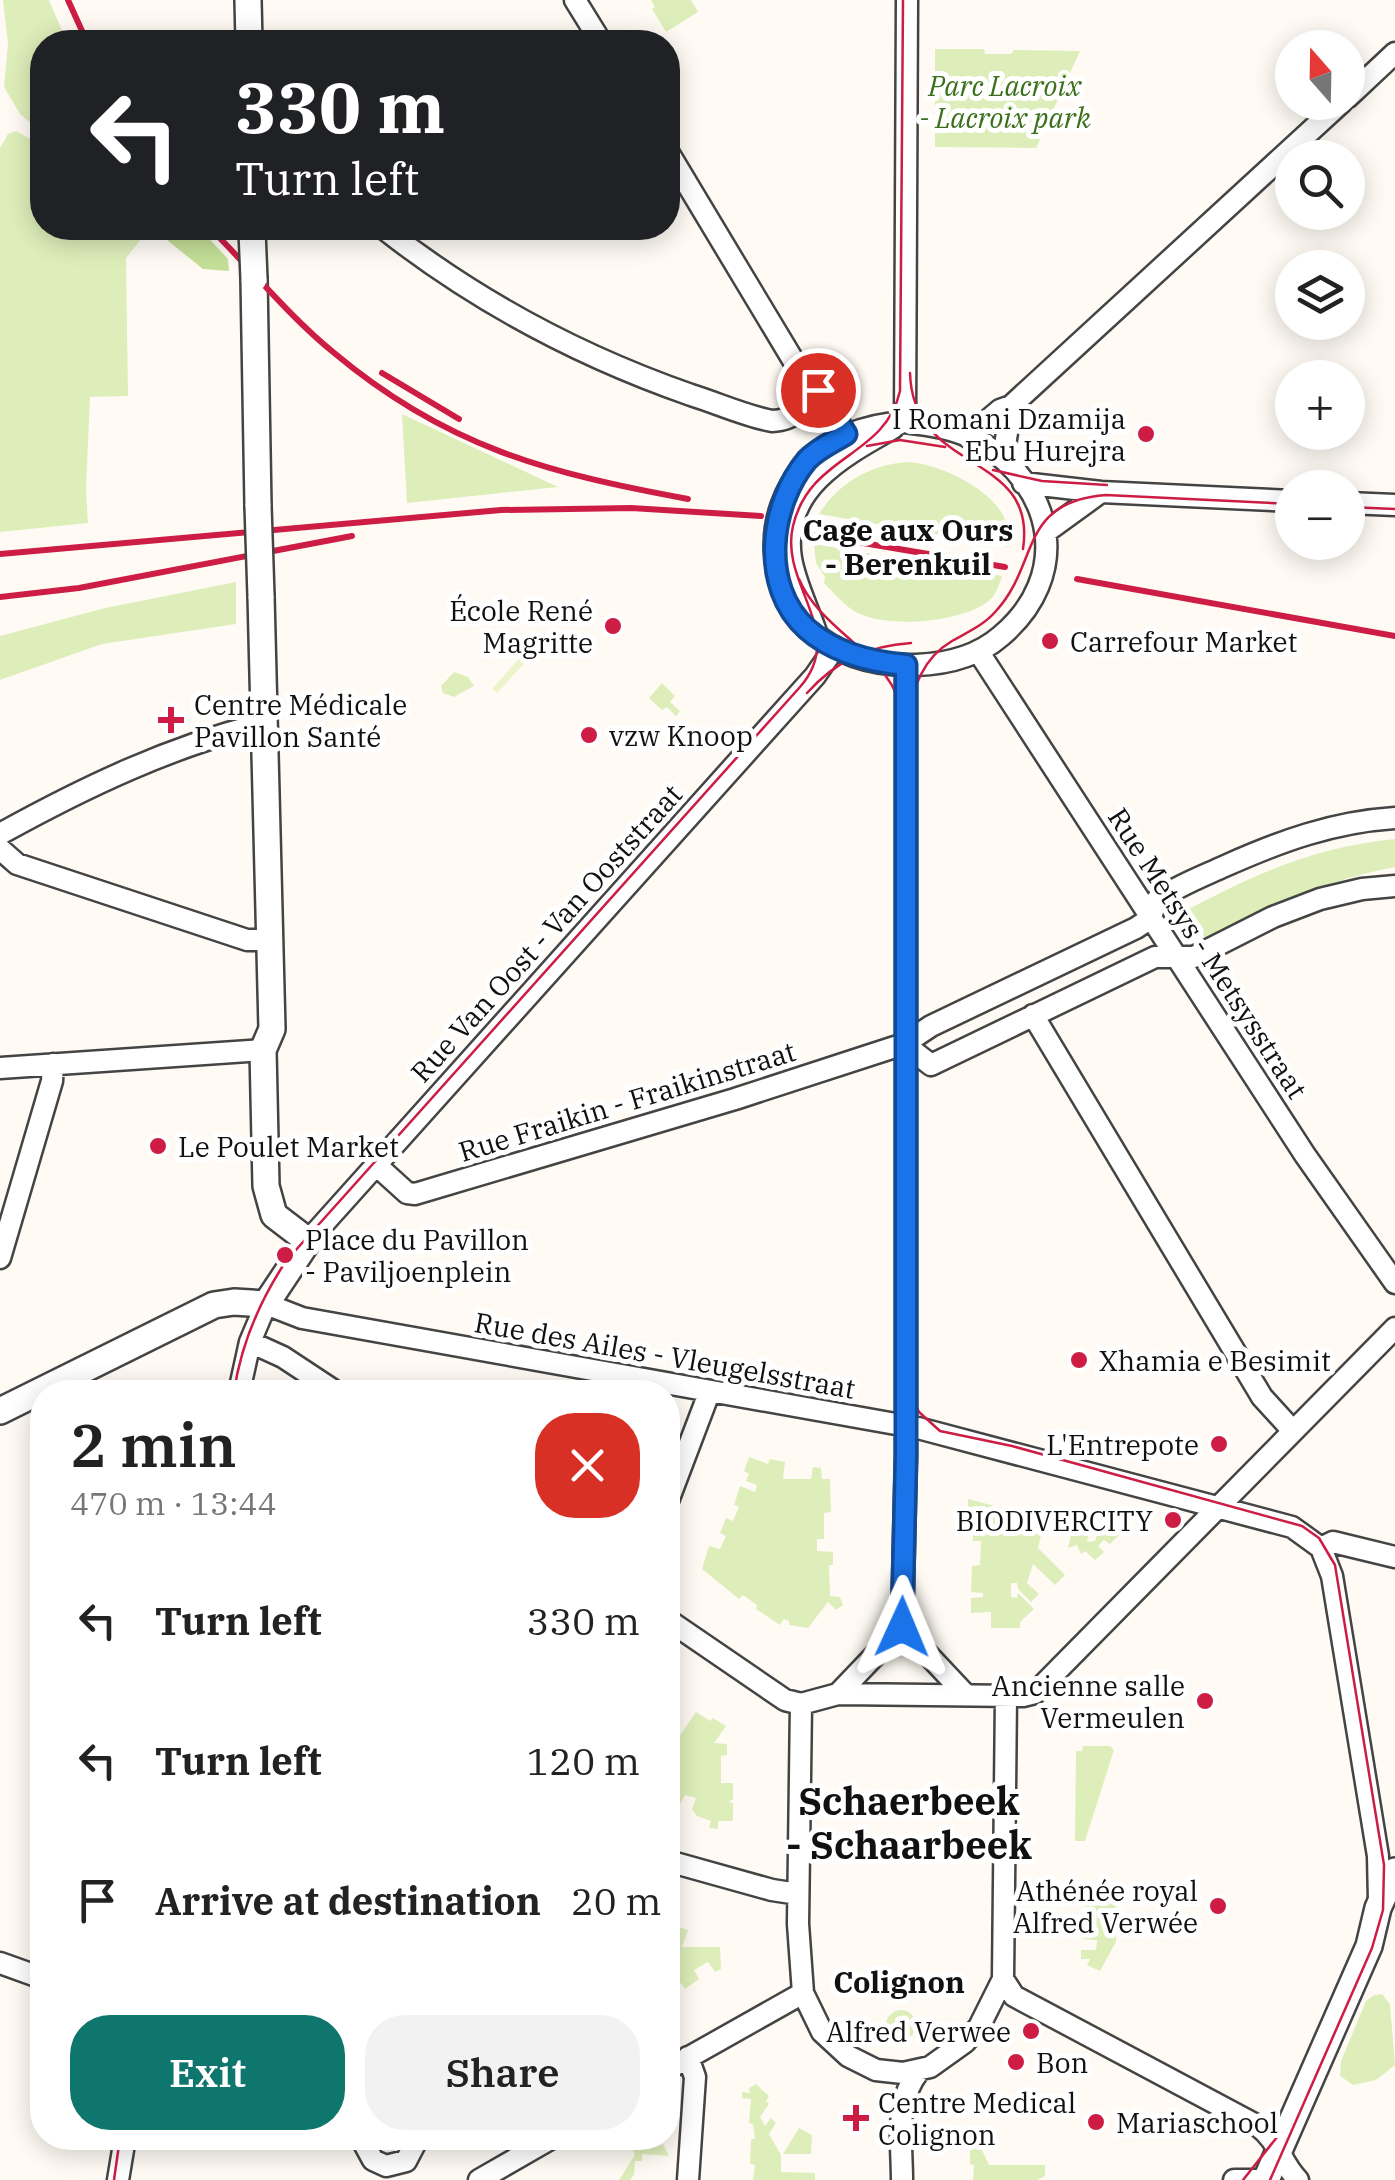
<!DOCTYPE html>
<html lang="en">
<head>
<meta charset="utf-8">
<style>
	:root { --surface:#fff; --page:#f2f2f2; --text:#222; --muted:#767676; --accent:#0f766e }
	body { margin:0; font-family:"IBM Plex Serif",serif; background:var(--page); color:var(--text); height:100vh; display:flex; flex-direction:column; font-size:38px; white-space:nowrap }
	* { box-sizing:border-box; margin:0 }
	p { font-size:32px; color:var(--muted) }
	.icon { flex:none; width:55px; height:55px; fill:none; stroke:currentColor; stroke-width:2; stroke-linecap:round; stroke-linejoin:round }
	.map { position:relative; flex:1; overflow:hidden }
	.details { position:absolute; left:30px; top:1380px; width:650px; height:770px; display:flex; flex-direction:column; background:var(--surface); border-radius:40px; box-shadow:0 5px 25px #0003 }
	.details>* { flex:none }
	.top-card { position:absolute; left:30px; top:30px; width:650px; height:210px; border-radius:40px; box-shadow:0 5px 25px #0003; background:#202124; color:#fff; overflow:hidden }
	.needle { width:65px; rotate:340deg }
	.buttons { position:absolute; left:1275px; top:30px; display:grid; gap:20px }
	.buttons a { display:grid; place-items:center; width:90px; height:90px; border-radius:50%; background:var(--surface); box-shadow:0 5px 25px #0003; font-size:50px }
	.pin { position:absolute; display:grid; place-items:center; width:85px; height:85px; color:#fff; margin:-42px; border:5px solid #fff; border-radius:50%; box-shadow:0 2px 10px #0007 }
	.me { position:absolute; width:110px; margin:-55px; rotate:1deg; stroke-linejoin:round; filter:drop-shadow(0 0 8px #0008) }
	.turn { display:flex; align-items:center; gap:35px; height:210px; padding:0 40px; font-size:45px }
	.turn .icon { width:130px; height:130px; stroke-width:2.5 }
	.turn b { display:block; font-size:70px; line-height:85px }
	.round { display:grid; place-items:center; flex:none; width:105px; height:105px; border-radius:40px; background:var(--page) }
	.head { display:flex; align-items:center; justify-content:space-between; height:170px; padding:0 40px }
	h1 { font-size:60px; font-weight:600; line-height:75px }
	.action { display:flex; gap:20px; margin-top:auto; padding:20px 40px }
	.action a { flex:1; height:115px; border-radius:40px; background:var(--accent); color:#fff; font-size:40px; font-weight:600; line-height:115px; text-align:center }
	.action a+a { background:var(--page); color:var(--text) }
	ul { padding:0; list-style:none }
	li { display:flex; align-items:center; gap:30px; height:140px; padding:0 40px }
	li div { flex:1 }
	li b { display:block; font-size:38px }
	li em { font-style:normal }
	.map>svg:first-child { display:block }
</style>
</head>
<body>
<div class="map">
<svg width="1395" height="2180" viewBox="0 0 1395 2180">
	<rect width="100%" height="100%" fill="#fffbf4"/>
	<path fill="#deeeba" d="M 3,0 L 49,0 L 67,42 L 42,42 L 42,97 L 35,105 L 35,123 L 42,133 L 20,114 L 4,87 L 8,44 Z
		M 651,0 L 691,0 L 698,12 L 666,32 L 652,9 L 655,7 Z
		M 935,49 L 984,49 L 985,54 L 1011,54 L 1014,50 L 1080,51 L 1036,148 L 935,147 Z
		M 16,131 L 42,146 L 42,228 L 132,228 L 142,238 L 126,258 L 128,396 L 90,397 L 86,489 L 88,523 L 0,532 L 0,148 L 8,134 Z
		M 402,414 L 558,487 L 407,503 Z
		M 907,462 C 937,463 988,487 1003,515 C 1008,525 1008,536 1009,547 L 819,514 C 838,484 868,465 907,462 Z
		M 814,544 L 1002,576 C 999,586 995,597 986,603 C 957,623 884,629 854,611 C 843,604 833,592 824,583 L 825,577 L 816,563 Z
		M 236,582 L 236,624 L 102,644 L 0,680 L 0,636 L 105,608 Z
		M 454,672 L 468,677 L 474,686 L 454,697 L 443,693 L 441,686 Z
		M 662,683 L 675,696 L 670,702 L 680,711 L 676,716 L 667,707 L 662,710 L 649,698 Z
		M 1395,839 L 1395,867 C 1326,880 1268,907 1205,938 L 1189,909 C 1259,872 1316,847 1395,839 Z
		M 749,1457 L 768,1464 L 770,1459 L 785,1462 L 783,1479 L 811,1479 L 813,1467 L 821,1468 L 822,1479 L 830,1479 L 831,1512 L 824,1513 L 824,1539 L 817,1539 L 817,1551 L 833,1552 L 833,1565 L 829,1565 L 830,1596 L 840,1597 L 843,1605 L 836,1610 L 828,1602 L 808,1628 L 789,1625 L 789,1621 L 784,1619 L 780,1625 L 756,1609 L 757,1605 L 743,1595 L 739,1599 L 702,1569 L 709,1546 L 720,1549 L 726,1536 L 720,1533 L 726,1518 L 733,1521 L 739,1507 L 734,1505 L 740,1486 L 755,1492 L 757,1485 L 746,1481 L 749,1474 L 744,1471 Z
		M 968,1499 L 1045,1519 L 1038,1548 L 1065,1575 L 1055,1585 L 1033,1564 L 1027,1583 L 1039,1594 L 1031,1602 L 1018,1589 L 1017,1583 L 1011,1583 L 1011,1597 L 1017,1598 L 1018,1593 L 1034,1609 L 1020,1622 L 1020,1628 L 991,1628 L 991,1612 L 971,1613 L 971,1598 L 983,1597 L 983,1593 L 971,1592 L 972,1566 L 980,1565 L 981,1541 L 973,1541 L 973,1531 L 981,1530 L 980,1513 L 968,1513 Z
		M 1073,1526 L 1089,1531 L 1087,1542 L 1095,1541 L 1100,1526 L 1116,1528 L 1121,1533 L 1110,1544 L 1104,1540 L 1098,1546 L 1104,1552 L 1095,1560 L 1085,1551 L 1081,1554 L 1077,1545 L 1068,1548 Z
		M 696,1712 L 710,1721 L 713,1718 L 726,1726 L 714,1743 L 727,1744 L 727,1755 L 721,1756 L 721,1783 L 733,1783 L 733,1799 L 729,1802 L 733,1803 L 733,1821 L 718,1821 L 718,1829 L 709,1828 L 711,1821 L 697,1816 L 692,1809 L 696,1798 L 685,1795 L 679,1806 L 670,1803 L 673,1795 L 668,1793 L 668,1742 L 675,1743 Z
		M 1083,1746 L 1110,1746 L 1114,1750 L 1085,1841 L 1075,1841 L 1076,1751 L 1082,1751 Z
		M 1080,1885 L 1116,1894 L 1116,1942 L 1100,1971 L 1087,1965 L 1090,1959 L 1081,1959 L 1081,1950 L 1096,1950 L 1097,1940 L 1083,1939 L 1083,1929 L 1078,1929 L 1078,1920 L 1085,1919 L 1085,1900 L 1081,1899 Z
		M 668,1924 L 688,1930 L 682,1947 L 720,1947 L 721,1969 L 715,1972 L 708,1962 L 694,1970 L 699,1979 L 685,1989 L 681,1983 L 668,1991 Z
		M 1382,1994 L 1390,2004 L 1395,2065 L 1376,2080 L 1353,2085 L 1340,2076 L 1341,2061 L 1366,2001 L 1374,1995 Z
		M886 2025a15 15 0 1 1 30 0a15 15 0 1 1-30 0Z
		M 756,2084 L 769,2096 L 766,2101 L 769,2104 L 760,2117 L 765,2126 L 771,2118 L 776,2123 L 769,2134 L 781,2155 L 781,2172 L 815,2173 L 815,2180 L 753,2180 L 755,2165 L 750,2164 L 751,2139 L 755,2139 L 753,2124 L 749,2123 L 751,2099 L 742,2098 L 742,2092 L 750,2093 L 749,2088 Z
		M 799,2128 L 812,2135 L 811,2154 L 783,2154 Z
		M 653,2141 L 657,2147 L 663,2144 L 669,2156 L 642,2154 L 642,2161 L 635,2161 L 634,2175 L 630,2180 L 619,2180 L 635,2155 L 633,2151 Z
		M 981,2148 L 989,2165 L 1045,2165 L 1045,2176 L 1037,2180 L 973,2180 L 974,2165 L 970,2164 L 970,2149 Z"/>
	<path fill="#c4e098" d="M 152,228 L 199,228 L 228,259 L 229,271 L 203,269 Z"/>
	<path fill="#edf4cc" d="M 541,634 L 547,639 L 497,693 L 492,689 Z"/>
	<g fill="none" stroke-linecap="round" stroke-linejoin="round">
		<g stroke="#444" stroke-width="25">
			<path id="minor" d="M 575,0 L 601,42
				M 1348,97 L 1395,53
				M 668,152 L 808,385 L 818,390 L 845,434
				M 383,228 C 476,301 579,356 691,395 C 717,403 745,416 772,421 C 795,420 806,407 808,385
				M 905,422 C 930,425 956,429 978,441 C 1056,486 1072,576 1001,636 C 978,656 946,664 916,665 C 734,671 725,433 905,422 Z
				M 905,422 L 907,0
				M 968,437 L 1000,410 L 1011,406 L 1342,102
				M 1003,459 L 1011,406
				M 1023,483 L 1101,492 L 1292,501
				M 1348,503 L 1395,505
				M 1046,532 L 1101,492
				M 816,632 C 808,608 795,583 791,558 C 780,490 843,456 893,428
				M 978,651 L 1305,1155 L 1395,1283
				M 0,834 C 85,787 171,746 265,723
				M 0,849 L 17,864 L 247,940 L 271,940
				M 1033,1015 L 1262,1397 L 1293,1431
				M 904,1044 L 931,1065 L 1155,957 L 1194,957 L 1273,917 L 1320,899 L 1362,889 L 1395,886
				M 0,1068 L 263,1050
				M 375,1164 L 407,1193 L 415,1194 L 735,1099 L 904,1044 L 931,1026 L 1136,928 L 1151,918 L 1156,901 C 1177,886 1201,877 1225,866 C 1281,841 1333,822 1395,818
				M 308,1241 L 815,676 L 835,647
				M 0,1258 L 52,1081 L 53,1064
				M 250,1342 L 283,1357 L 336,1392
				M 239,1392 L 250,1342 L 266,1304 L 302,1318 L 918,1428 L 1292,1527 L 1321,1548 L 1332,1576 L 1378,1856 L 1379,1901
				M 668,1501 L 709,1393
				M 1321,1548 L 1333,1542 L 1395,1557
				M 668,1620 L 785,1700 L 801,1704 L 838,1694 L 1023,1696 L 1035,1693 L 1395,1328
				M 902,1627 L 906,1456 L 906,665
				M 902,1627 L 965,1694
				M 838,1694 L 902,1627
				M 801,1704 L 798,1924 L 803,1993 L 822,2032 L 848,2056 L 876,2070 L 903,2073 L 930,2067 L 965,2042 L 979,2027 L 1003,1979 L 1006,1696
				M 668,1861 L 772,1890 L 798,1894
				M 0,1963 L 42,1978
				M 1003,1979 L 1014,1996 L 1258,2126 C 1278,2140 1281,2163 1298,2180
				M 668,2069 L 803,1993
				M 361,2138 L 373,2160 L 386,2166 L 406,2161 L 418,2138
				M 118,2180 L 125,2138
				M 479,2180 L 552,2138
				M 688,2180 L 695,2077 L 688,2057
				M 902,2180 C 902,2142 894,2102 919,2071
				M 1234,2180 L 1256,2180"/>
		</g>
		<g stroke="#444" stroke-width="30">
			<path id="tertiary" d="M 248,0 L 249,42
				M 254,279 L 258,506
				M 0,1411 L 214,1305 L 234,1302 L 266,1304 L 308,1241 L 274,1215 L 266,1186 L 263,1050 L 272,1029 L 261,596
				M 1266,2180 L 1369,1946 L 1378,1908 L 1395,1871"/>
		</g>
		<use href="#minor" stroke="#fff" stroke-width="20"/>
		<use href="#tertiary" stroke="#fff" stroke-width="25"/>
		<path stroke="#cd1d44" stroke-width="2.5" d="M 910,373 C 913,476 1038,450 1023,549
			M 867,446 L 900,440 L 945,447
			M 993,470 L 1042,481 L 1107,485
			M 1348,507 L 1395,509
			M 799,579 C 822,634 897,656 903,719
			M 807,693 C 837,660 868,646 911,643
			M 234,1392 C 241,1344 259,1302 286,1261 L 800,687 C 848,632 779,584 793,526 C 810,454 885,458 900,391 L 903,0
			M 114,2180 L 120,2138
			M 1243,2180 L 1281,2132
			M 1270,2180 L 1372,1948 L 1383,1910 L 1384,1865 L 1335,1565 L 1319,1538 L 1302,1526 L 1012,1446 L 940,1431 L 919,1412 L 910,1393 L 908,1373 L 910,720 C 911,689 923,658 952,641 C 968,632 984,625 996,611 C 1040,563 1018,502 1106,495 L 1292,504"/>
		<path stroke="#cd1d44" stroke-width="6" d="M 68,0 L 87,42
			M 210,228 C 251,269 288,315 333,352 C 446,447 547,473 688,499
			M 382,373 L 459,419
			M 816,535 L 1005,567
			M 0,554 L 501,510 L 631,508 L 761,516
			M 1077,579 L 1395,636
			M 0,597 L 79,588 L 352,536"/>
		<g stroke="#444" stroke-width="30" stroke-linecap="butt">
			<path id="tertiary-bridge" d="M 252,231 L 254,279
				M 258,506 L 261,596"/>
		</g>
		<use href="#tertiary-bridge" stroke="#fff" stroke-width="25"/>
	</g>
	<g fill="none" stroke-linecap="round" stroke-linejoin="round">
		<g stroke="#114b97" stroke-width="25">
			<path id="route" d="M 818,390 L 846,434 C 833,442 817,449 807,460 C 770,504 759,586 807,629 C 834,653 871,662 906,665 L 906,1456 L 902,1627"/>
		</g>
		<use href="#route" stroke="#1a73e8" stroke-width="18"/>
	</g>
	<g fill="#cd1d44" stroke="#fff" stroke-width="4">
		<circle cx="1146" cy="434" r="10"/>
		<circle cx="613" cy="626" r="10"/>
		<circle cx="1050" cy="641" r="10"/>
		<path d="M166 705h10v10h10v10h-10v10h-10v-10h-10v-10h10z"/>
		<circle cx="589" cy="735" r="10"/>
		<circle cx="158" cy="1146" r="10"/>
		<circle cx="285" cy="1255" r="10"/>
		<circle cx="1079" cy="1360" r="10"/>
		<circle cx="1219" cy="1444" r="10"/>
		<circle cx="1173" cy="1520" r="10"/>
		<circle cx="1205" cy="1701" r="10"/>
		<circle cx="1218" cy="1906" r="10"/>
		<circle cx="1031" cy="2031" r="10"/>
		<circle cx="1016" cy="2062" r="10"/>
		<path d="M851 2103h10v10h10v10h-10v10h-10v-10h-10v-10h10z"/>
		<circle cx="1096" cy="2122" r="10"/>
	</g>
	<g text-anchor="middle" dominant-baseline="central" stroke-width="10" stroke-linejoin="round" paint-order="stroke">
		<g font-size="28" font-style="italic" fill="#3b6f1a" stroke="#fff">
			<text x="1005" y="85">Parc Lacroix<tspan x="1005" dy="32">- Lacroix park</tspan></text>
		</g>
		<g font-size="28" fill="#111" stroke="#fff" text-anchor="start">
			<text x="1126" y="418" text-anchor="end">I Romani Dzamija<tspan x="1126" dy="32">Ebu Hurejra</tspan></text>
			<text x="593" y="610" text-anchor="end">École René<tspan x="593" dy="32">Magritte</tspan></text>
			<text x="1070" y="641">Carrefour Market</text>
			<text x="194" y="704">Centre Médicale<tspan x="194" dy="32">Pavillon Santé</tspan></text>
			<text x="609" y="735">vzw Knoop</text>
			<text x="178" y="1146">Le Poulet Market</text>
			<text x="305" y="1239">Place du Pavillon<tspan x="305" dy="32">- Paviljoenplein</tspan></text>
			<text x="1099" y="1360">Xhamia e Besimit</text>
			<text x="1199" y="1444" text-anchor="end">L'Entrepote</text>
			<text x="1153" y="1520" text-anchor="end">BIODIVERCITY</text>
			<text x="1185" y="1685" text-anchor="end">Ancienne salle<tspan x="1185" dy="32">Vermeulen</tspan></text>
			<text x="1198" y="1890" text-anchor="end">Athénée royal<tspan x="1198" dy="32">Alfred Verwée</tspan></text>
			<text x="1011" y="2031" text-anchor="end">Alfred Verwee</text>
			<text x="1036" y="2062">Bon</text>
			<text x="878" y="2102">Centre Medical<tspan x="878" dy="32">Colignon</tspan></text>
			<text x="1116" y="2122">Mariaschool</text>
		</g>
		<g font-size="28" fill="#111" stroke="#fff">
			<text transform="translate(546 933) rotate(-48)">Rue Van Oost - Van Ooststraat</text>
			<text transform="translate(1208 953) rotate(57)">Rue Metsys - Metsysstraat</text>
			<text transform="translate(627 1101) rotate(-17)">Rue Fraikin - Fraikinstraat</text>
			<text transform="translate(665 1355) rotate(10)">Rue des Ailes - Vleugelsstraat</text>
		</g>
		<g font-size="30" font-weight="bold" fill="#111" stroke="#fff">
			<text x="908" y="529">Cage aux Ours<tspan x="908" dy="34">- Berenkuil</tspan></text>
			<text x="899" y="1981">Colignon</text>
		</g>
		<g font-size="38" font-weight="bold" fill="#111" stroke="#fff">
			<text x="909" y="1800">Schaerbeek<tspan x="909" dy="44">- Schaarbeek</tspan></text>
		</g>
	</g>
</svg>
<div class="buttons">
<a><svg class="needle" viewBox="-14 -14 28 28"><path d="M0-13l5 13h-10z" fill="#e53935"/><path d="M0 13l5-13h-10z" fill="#767676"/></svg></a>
<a><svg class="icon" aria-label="search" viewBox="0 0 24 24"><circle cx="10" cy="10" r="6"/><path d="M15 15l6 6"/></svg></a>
<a><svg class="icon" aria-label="layers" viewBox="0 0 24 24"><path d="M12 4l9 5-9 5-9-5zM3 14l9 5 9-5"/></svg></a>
<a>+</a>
<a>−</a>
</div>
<div class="pin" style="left:818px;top:390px;background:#d93025"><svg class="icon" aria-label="arrive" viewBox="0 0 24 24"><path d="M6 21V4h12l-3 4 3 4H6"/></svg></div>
<svg class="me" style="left:902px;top:1627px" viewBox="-20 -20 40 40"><path d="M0-17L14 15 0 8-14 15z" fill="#1a73e8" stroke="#fff" stroke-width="4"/></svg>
<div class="top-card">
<div class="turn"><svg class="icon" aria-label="left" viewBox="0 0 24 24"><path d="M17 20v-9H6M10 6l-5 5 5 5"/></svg><div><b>330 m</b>Turn left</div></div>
</div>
<section class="details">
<div class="head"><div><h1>2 min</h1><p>470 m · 13:44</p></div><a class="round" style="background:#d93025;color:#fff"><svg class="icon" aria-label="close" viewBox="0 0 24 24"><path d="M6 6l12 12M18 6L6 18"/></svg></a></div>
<ul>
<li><svg class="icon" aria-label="left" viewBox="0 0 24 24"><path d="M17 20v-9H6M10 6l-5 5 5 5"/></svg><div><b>Turn left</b></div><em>330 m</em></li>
<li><svg class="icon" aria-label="left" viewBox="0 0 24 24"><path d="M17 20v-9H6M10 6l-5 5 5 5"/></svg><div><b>Turn left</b></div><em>120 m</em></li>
<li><svg class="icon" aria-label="arrive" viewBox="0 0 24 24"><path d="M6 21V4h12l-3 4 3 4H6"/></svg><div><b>Arrive at destination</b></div><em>20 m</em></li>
</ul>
<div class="action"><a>Exit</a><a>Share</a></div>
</section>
</div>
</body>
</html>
